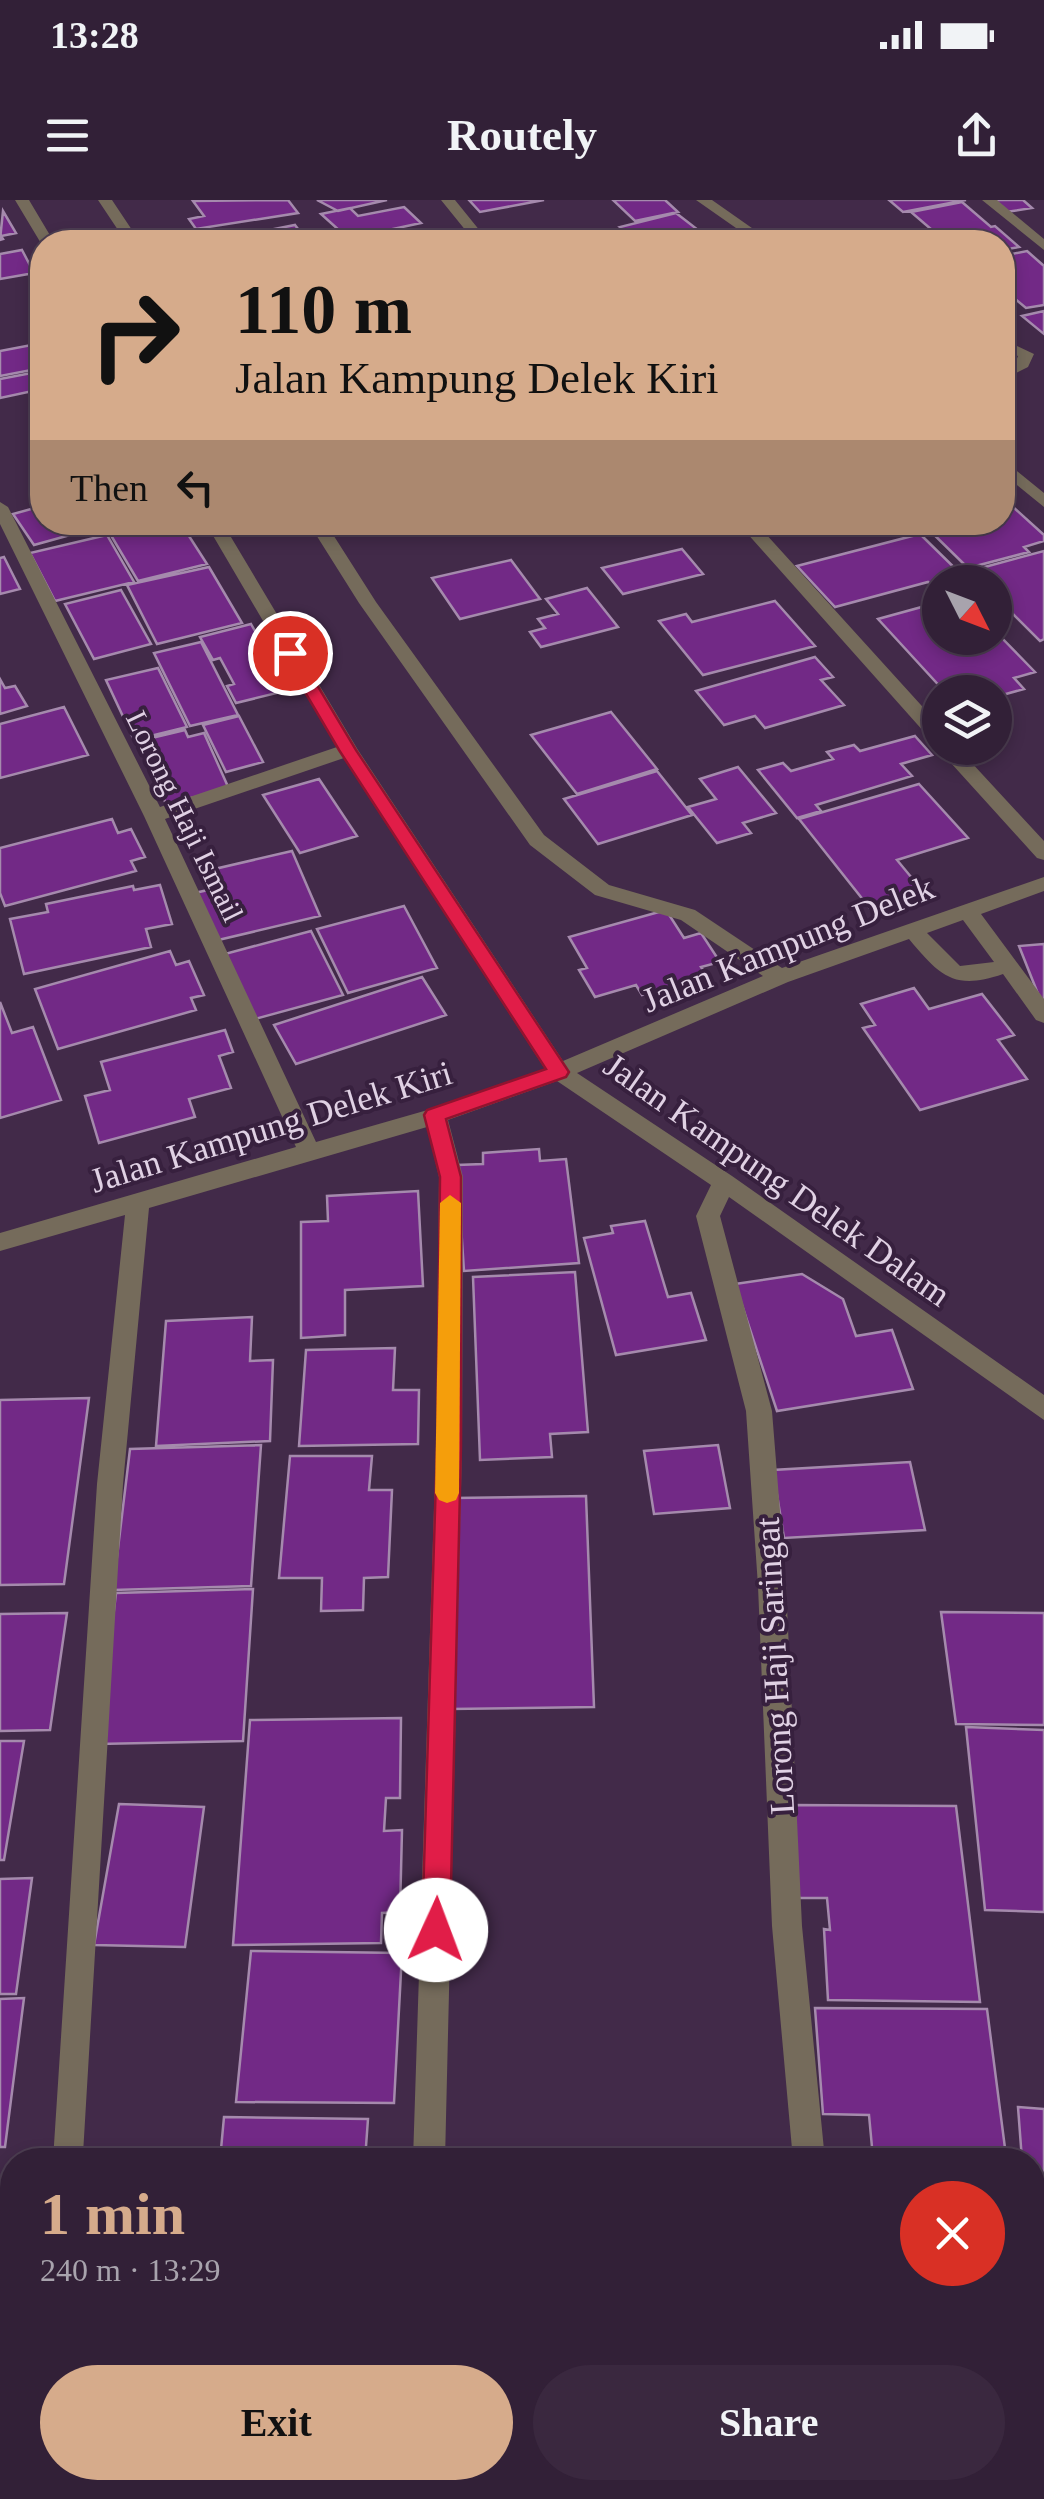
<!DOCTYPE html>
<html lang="en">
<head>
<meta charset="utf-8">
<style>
	:root { --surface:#322037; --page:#3a283f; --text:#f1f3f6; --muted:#a8a3ad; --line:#4d3e52; --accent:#d6ab8b }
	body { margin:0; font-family:Georgia,serif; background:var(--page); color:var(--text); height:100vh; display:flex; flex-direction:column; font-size:38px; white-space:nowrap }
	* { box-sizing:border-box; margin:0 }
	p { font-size:32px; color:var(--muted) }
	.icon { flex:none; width:55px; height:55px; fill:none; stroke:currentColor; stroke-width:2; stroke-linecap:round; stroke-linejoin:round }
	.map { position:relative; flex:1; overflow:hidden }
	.side { position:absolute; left:0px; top:1948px; width:1045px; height:352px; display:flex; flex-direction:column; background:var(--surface); border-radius:40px 40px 0 0; box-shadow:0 5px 15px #0003,0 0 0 2px var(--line) }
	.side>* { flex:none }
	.guide { position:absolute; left:30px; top:30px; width:985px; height:305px; border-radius:40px; box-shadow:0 5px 15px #0003,0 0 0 2px var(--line); background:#d6ab8b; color:#111; overflow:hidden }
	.needle { width:65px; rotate:132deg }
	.fabs { position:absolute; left:922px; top:365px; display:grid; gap:20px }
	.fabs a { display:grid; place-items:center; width:90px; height:90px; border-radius:50%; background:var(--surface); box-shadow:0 5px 15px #0003,0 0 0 2px var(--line); font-size:50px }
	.pin { position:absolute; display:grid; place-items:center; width:85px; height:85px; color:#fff; margin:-42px; border:5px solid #fff; border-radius:50%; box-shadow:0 2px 10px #0007 }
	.me { position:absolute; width:110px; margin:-55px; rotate:2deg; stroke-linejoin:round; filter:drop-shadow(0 0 8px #0008) }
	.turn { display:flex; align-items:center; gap:35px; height:210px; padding:0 40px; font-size:45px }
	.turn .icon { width:130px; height:130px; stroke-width:2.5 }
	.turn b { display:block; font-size:70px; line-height:85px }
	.then { display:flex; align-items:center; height:95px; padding:0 40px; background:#0003; gap:20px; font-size:38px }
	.round { display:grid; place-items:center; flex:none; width:105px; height:105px; border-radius:52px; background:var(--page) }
	.head { display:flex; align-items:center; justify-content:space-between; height:170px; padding:0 40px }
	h1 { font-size:60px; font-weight:800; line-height:75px; color:var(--accent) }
	.action { display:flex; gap:20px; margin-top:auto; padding:20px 40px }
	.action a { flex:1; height:115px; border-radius:60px; background:var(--accent); color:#111; font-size:40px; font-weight:800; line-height:115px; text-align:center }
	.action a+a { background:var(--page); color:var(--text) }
	.status { display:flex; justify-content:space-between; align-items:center; height:70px; padding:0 50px; background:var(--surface); direction:ltr }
	.status svg { height:28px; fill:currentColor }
	header { display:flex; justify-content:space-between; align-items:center; height:130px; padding:0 40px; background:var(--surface); font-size:45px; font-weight:800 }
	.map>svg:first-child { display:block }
</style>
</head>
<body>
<div class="status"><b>13:28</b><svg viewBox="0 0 49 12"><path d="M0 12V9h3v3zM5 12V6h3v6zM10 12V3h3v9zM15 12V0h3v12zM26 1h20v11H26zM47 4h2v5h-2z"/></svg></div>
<header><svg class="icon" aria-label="menu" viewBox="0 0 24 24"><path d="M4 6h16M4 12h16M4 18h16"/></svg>Routely<svg class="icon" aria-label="share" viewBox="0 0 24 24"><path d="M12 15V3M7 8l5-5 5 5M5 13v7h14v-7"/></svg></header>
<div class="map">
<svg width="1044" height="2299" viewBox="0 0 1044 2299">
	<rect width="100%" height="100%" fill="#422a49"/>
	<path fill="#722986" stroke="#a58aad" stroke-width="2.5" d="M 288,0 L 298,13 L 196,29 L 189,19 L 204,16 L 193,1 Z
		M 317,0 L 387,0 L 338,11 Z
		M 469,0 L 544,0 L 480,12 Z
		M 613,0 L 665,0 L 678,12 L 635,21 Z
		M 889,0 L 966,0 L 903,12 Z
		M 992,0 L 1023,0 L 1032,8 L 1006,12 Z
		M 962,2 L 991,27 L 995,26 L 1019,47 L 1002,50 L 1002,42 L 946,42 L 911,12 Z
		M 404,7 L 421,23 L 374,33 L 382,42 L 346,42 L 350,40 L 321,14 L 350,8 L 358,16 Z
		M 3,11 L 16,33 L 1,36 L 3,39 L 0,40 Z
		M 676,13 L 711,40 L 640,42 L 620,27 Z
		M 295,25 L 307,41 L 207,42 Z
		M 22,50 L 34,73 L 0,79 L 0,54 Z
		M 1027,51 L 1044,66 L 1044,105 L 1026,108 L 1002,88 L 1002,56 Z
		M 1044,111 L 1044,134 L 1022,116 Z
		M 42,143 L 42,168 L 0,176 L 0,151 Z
		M 42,171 L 42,189 L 0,198 L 0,179 Z
		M 1002,297 L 1044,335 L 1044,341 L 1024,347 L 1029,352 L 968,368 L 921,322 L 1002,322 Z
		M 42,306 L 42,322 L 117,322 L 34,345 L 13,314 Z
		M 151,322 L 180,322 L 207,364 L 138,381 L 109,332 Z
		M 920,334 L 969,382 L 940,382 L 938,391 L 928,382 L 835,407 L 797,366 Z
		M 107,335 L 134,382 L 55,401 L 30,353 Z
		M 682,349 L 703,374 L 623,394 L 602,368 Z
		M 1044,351 L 1044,439 L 1040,441 L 995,396 L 995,382 L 981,382 L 970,371 Z
		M 4,357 L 20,389 L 0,394 L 0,358 Z
		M 511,360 L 540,399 L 460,419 L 432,378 Z
		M 209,367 L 242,423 L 157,444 L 127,385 Z
		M 587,388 L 618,427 L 541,447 L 530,432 L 545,428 L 538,419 L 558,414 L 546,399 Z
		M 121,390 L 151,444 L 94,459 L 65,404 Z
		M 775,401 L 815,446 L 703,475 L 659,421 L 686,414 L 692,422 Z
		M 940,402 L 940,438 L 995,438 L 995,431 L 1035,472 L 1014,478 L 1024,489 L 995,497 L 995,492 L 945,492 L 878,419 Z
		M 251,424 L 289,490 L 236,503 L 227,486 L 234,484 L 220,458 L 213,460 L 200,437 Z
		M 201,442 L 238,515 L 190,526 L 154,453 Z
		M 815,457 L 833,477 L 821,480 L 844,505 L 765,528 L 755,516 L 724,525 L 696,491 Z
		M 158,468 L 187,527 L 134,540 L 106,480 Z
		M 0,479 L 5,488 L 15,486 L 27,506 L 0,514 Z
		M 64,507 L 88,555 L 0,578 L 0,524 Z
		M 611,512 L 657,569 L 577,594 L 531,535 Z
		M 239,516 L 263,562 L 226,572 L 203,525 Z
		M 185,530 L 188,537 L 204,533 L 229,589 L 166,604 L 139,541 Z
		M 915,536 L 932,555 L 901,564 L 912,576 L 816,605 L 821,611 L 797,618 L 758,570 L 783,563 L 791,571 L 833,559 L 827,552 L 854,545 L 860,551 Z
		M 738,567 L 776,613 L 743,623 L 751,633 L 717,643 L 688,607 L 716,599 L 700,579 Z
		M 657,571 L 692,615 L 598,644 L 564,599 Z
		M 319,579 L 357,636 L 300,653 L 263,595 Z
		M 919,584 L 968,638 L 897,660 L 926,695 L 872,711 L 799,619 Z
		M 112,619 L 118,633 L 131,629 L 145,657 L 131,661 L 136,671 L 5,706 L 0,693 L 0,648 Z
		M 292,651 L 320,716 L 214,741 L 195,693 L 212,689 L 206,671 Z
		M 160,685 L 172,724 L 146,729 L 151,747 L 24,774 L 10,719 L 48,712 L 46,704 L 133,686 L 134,690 Z
		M 404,706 L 437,768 L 348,793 L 317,729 Z
		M 666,710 L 684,738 L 701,733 L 720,762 L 701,767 L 707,776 L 642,795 L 636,785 L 595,797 L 579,770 L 587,768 L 569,737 Z
		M 311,731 L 343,795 L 251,820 L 221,755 Z
		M 1044,744 L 1044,809 L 1019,746 Z
		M 170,751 L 176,765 L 189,761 L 204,795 L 191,798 L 196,810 L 58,849 L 35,789 Z
		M 422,777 L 446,815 L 296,864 L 274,825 Z
		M 914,788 L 929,809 L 982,794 L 1014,835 L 998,840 L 1027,879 L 920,910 L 863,828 L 875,825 L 861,804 Z
		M 0,802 L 12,833 L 33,827 L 61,900 L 0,918 Z
		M 225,830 L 233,852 L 219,856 L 231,888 L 189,899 L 195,917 L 99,943 L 85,896 L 110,890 L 101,862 Z
		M 539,949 L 540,961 L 566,959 L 579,1063 L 464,1071 L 457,965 L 483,964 L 483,953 Z
		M 418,991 L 423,1086 L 345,1090 L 345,1135 L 301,1138 L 301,1022 L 328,1021 L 327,996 Z
		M 645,1021 L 668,1097 L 691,1093 L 706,1140 L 616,1155 L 584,1038 L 613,1033 L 611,1026 Z
		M 575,1072 L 588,1232 L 550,1234 L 552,1257 L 480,1260 L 473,1077 Z
		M 802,1074 L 843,1099 L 856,1136 L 892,1130 L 913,1189 L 777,1211 L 735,1084 Z
		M 252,1117 L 250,1161 L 273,1160 L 270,1241 L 156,1246 L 166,1121 Z
		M 395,1148 L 393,1190 L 419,1190 L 418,1244 L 299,1246 L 306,1150 Z
		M 89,1198 L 64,1384 L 0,1385 L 0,1200 Z
		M 261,1245 L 251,1386 L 113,1390 L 130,1249 Z
		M 718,1245 L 730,1308 L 654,1314 L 644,1251 Z
		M 290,1256 L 372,1256 L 369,1290 L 392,1290 L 388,1377 L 364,1378 L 363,1410 L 321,1411 L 322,1378 L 279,1378 Z
		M 910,1262 L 925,1330 L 784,1338 L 773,1270 Z
		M 586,1296 L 594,1507 L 450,1509 L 454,1298 Z
		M 253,1389 L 243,1541 L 98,1544 L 116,1393 Z
		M 941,1412 L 1044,1413 L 1044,1525 L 956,1524 Z
		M 67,1413 L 50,1530 L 0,1531 L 0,1414 Z
		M 401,1518 L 400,1598 L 386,1598 L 384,1631 L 402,1630 L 400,1712 L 382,1713 L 381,1743 L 233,1745 L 250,1520 Z
		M 966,1527 L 1044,1530 L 1044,1712 L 985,1710 Z
		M 0,1541 L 24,1541 L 4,1660 L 0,1660 Z
		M 119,1604 L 204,1607 L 185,1747 L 94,1745 Z
		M 792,1605 L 956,1606 L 980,1802 L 828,1800 L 824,1729 L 830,1730 L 827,1698 L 799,1698 Z
		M 32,1678 L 16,1794 L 0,1794 L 0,1679 Z
		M 251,1751 L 402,1753 L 394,1903 L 236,1902 Z
		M 24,1798 L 5,1947 L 0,1947 L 0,1799 Z
		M 815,1808 L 987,1809 L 1005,1948 L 872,1947 L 869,1915 L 823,1914 Z
		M 1018,1907 L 1044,1909 L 1044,2129 L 1035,2128 L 1032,1960 L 1022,1960 Z
		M 224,1917 L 368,1919 L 365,1960 L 220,1960 Z
		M 199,2288 L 384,2288 L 383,2299 L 198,2299 Z
		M 429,2288 L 604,2288 L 604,2299 L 429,2299 Z
		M 947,2288 L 1001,2288 L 1002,2299 L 948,2299 Z"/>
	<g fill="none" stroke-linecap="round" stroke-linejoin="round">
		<path fill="#756b5b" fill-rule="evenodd" d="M 15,0 L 29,0 L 54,42 L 42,45 Z
			M 98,0 L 112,0 L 140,42 L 126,42 Z
			M 441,0 L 455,0 L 489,42 L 475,42 Z
			M 696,0 L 712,0 L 772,42 L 756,42 Z
			M 982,0 L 997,0 L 1044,39 L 1044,50 Z
			M 1002,139 L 1034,154 L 1028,167 L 1002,180 L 1002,169 L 1016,161 L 1018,156 L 1002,149 Z
			M 1002,259 L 1044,293 L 1044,307 L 1002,273 Z
			M 0,302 L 8,307 L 160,607 L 337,547 L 205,322 L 222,322 L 358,550 L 563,861 L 763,776 L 681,720 L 595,695 L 530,645 L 359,403 L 308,322 L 325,322 L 376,402 L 544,635 L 609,685 L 695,710 L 782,768 L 1044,677 L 1044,691 L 981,714 L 1044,799 L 1044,823 L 1036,820 L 1003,774 C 954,791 940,776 909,739 L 788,782 L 577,873 L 732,976 L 1044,1195 L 1044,1220 L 729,997 L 720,1016 L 772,1211 L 786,1386 L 802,1726 L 825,1960 L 793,1960 L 772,1726 L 758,1386 L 746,1211 L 696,1016 L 711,985 L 557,881 L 448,920 L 463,977 L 462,1246 L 445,1960 L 413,1960 L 436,1246 L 439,977 L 427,927 L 149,1008 L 123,1284 L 83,1954 L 81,1960 L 53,1960 L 97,1284 L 125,1015 L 0,1051 L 0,1033 L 296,947 L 144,616 L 0,324 ZM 344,558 L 545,869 L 459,901 L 316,942 L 165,619 ZM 963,720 L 994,762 L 960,766 L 927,733 Z
			M 737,322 L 755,322 L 940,526 L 940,544 L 933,542 Z
			M 940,546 L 958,548 L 1044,641 L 1044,660 L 1037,658 L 941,552 Z
			M 400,2288 L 436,2288 L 436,2299 L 400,2299 Z
			M 829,2288 L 865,2288 L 866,2299 L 830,2299 Z"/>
	</g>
	<path fill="#e11d48" stroke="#92132f" stroke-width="2.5" d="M 290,448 L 298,453 L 356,550 L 569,872 L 566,877 L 446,919 L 461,977 L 461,1246 L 450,1730 L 446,1739 L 436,1744 L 426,1739 L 422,1730 L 437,1246 L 440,977 L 424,915 L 427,910 L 546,869 L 339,550 L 282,453 Z"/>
	<path fill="#f59e0b" d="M 450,995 L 461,1003 L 459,1293 L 456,1300 L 447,1303 L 439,1300 L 435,1293 L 440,1003 Z"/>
	<g text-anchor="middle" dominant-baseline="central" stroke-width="8" stroke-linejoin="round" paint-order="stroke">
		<g font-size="30" fill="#e0d1e4" stroke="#37203e">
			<text transform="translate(185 616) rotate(64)">Lorong Haji Ismail</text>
		</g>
		<g font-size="35" fill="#e0d1e4" stroke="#37203e">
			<text transform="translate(788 744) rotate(-22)">Jalan Kampung Delek</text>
			<text transform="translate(271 927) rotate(-17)">Jalan Kampung Delek Kiri</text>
			<text transform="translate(777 980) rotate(35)">Jalan Kampung Delek Dalam</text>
			<text transform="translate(775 1466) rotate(-93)">Lorong Haji Saringat</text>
		</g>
	</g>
</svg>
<div class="fabs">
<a><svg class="needle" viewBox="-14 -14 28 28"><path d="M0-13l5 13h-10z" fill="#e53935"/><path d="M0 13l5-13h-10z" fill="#a8a3ad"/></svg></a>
<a><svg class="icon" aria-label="layers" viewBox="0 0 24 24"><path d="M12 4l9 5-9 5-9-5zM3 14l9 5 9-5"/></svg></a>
</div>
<div class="pin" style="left:290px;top:453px;background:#d93025"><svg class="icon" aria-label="arrive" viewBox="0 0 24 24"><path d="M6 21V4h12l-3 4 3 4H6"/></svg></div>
<svg class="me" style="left:436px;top:1730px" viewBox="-20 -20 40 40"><circle r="19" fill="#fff"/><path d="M0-13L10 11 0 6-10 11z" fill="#e11d48"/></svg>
<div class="guide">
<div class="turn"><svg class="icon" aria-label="right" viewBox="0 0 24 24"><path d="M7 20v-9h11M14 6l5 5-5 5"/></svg><div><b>110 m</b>Jalan Kampung Delek Kiri</div></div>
<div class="then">Then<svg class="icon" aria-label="left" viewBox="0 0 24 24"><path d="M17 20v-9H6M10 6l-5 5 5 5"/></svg></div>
</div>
<section class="side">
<div class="head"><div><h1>1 min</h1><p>240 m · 13:29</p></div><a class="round" style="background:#d93025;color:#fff"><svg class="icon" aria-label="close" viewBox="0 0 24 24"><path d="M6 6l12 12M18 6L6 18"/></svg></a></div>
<div class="action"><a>Exit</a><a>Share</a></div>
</section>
</div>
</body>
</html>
